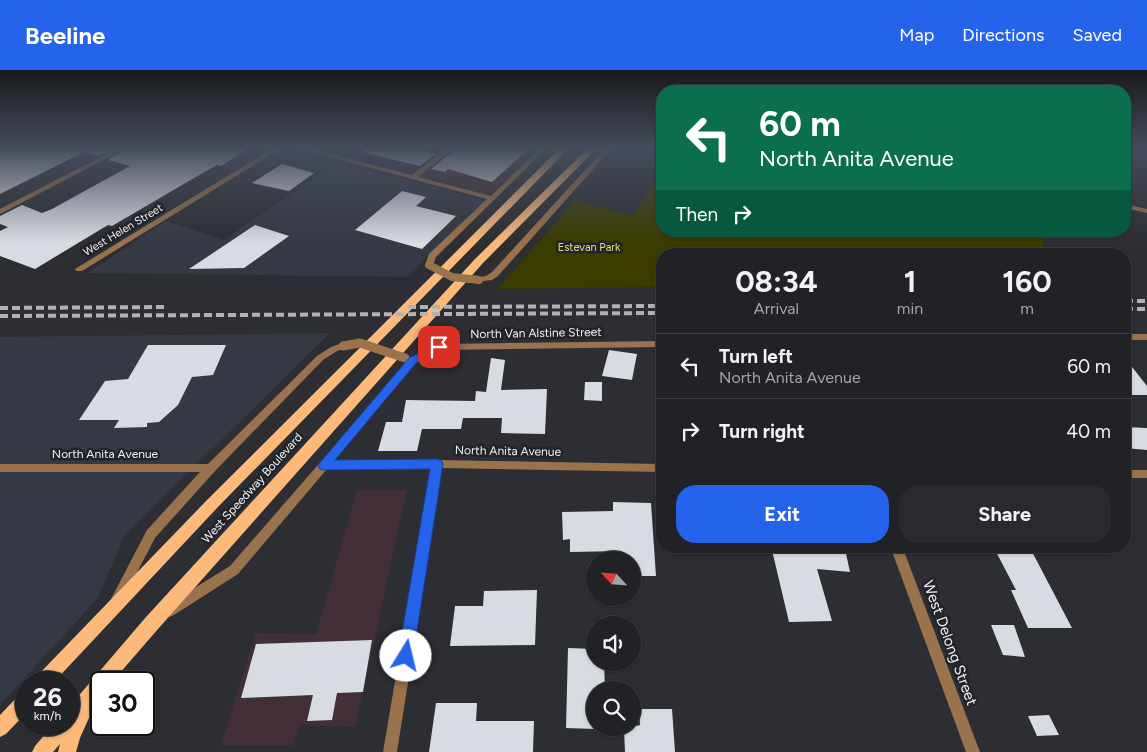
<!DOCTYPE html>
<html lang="en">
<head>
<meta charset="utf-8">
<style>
	:root { --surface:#212226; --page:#292a2e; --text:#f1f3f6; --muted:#a2a4a7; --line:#3e3f43; --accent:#2563eb }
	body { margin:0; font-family:Figtree,sans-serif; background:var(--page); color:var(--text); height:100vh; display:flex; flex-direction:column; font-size:19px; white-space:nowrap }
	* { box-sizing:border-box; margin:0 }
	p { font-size:16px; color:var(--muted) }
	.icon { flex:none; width:28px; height:28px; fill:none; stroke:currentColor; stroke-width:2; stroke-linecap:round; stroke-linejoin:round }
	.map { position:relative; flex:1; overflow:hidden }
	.drawer { position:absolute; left:656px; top:178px; width:475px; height:305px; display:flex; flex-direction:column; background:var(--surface); border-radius:20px; box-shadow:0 1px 4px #0004,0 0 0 1px var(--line) }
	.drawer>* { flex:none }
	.guide { position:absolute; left:656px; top:15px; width:475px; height:152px; border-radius:20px; box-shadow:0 1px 4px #0004,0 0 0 1px var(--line); background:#0b6e4f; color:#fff; overflow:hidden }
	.needle { width:32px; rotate:296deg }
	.fabs { position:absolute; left:586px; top:481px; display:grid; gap:10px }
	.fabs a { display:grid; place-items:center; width:55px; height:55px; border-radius:50%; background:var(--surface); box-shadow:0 1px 4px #0004,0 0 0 1px var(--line); font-size:25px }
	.speed { position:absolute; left:15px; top:601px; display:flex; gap:10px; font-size:25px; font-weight:700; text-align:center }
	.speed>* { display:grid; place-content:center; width:65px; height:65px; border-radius:50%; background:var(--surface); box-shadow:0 1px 4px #0004,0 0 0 1px var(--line); line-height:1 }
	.speed small { font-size:12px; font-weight:400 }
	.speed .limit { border:2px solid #111; border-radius:8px; background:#fff; color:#111 }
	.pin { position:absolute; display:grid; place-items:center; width:42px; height:42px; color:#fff; margin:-21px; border-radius:10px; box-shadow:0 2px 8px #0006 }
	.me { position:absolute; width:55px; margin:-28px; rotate:9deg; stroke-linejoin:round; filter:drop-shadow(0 0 4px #0008) }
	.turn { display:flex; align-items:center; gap:18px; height:105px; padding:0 20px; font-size:22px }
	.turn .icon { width:65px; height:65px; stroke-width:2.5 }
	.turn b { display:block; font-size:35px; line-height:42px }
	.then { display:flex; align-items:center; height:48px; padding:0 20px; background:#0003; gap:10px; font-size:19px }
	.eta { display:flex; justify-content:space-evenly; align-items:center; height:85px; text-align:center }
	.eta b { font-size:30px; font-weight:700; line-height:35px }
	.button { display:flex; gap:10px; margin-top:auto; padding:10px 20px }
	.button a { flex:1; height:58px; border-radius:20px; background:var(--accent); color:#fff; font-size:20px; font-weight:700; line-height:58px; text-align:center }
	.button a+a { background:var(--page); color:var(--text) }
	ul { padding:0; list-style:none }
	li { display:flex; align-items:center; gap:15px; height:65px; padding:0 20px; border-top:1px solid var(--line) }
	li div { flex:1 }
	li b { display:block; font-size:19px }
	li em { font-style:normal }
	header { display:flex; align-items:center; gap:30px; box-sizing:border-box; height:70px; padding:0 25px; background:var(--accent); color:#fff }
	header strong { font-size:24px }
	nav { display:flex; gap:28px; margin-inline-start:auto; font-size:18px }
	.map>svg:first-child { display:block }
</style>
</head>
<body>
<header>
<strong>Beeline</strong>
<nav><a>Map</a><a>Directions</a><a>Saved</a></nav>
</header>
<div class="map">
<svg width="1147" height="682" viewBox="0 0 1147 682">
	<rect width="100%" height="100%" fill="#2c2e33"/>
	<path fill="#422f37" d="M 456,77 L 542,77 L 493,126 L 417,106 Z
		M 357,420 L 407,420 L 355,657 L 299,655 L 293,675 L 221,675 L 256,563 L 316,564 Z"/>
	<path fill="#353943" d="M 338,92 L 487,131 L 406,207 L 87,203 L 166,151 L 224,170 Z
		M 330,263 L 124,466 L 98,528 L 0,635 L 0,267 Z"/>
	<path fill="#3b3c00" d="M 662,104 L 662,161 L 1043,161 L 1043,184 L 662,184 L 662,217 L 497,219 L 575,131 L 632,145 Z"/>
	<path fill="#d9dbe2" d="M 0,77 L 116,77 L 98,86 L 84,82 L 0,124 Z
		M 130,77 L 250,77 L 221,96 L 217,95 L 194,108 L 112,156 L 108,155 L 35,199 L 0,186 L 0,161 L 8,157 L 0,154 L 0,146 L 22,135 L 42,143 L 52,139 L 130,96 L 108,90 Z
		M 365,77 L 406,77 L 436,84 L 420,96 L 365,83 Z
		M 458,77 L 531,77 L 492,112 L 448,99 L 445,102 L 431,99 Z
		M 282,94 L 314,103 L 289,121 L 252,113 Z
		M 402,121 L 426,127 L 416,136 L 456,146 L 422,179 L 355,160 Z
		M 255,155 L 289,166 L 244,198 L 189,199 Z
		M 148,275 L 226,275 L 213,305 L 192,307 L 178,335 L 159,352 L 147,353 L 147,357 L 114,358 L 119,350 L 79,350 L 105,311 L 128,309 Z
		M 609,280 L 637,284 L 632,310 L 602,306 Z
		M 491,288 L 505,290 L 501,320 L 547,319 L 545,364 L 501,363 L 502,348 L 463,348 L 461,359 L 422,359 L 417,381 L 378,381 L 386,352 L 402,352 L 406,330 L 475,331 L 476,321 L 486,322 Z
		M 1125,288 L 1147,316 L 1147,325 L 1130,325 L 1125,318 Z
		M 585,312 L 602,312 L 602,331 L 584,330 Z
		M 1125,357 L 1147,358 L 1147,380 L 1125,378 Z
		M 613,432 L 651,433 L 656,506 L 632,506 L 632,490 L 622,490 L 622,481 L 570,482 L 570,469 L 563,470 L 562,442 L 613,441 Z
		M 771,476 L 845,479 L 850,502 L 817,499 L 832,551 L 789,552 Z
		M 993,476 L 1029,476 L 1072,558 L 1028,558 L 1011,520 L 1016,520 Z
		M 537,520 L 535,575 L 450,576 L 455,536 L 483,536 L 484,521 Z
		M 991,555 L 1014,555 L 1025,587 L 1003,585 Z
		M 372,570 L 363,622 L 337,623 L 332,650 L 307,651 L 313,625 L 241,628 L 256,574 Z
		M 568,578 L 595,579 L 595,592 L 604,592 L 605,620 L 595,620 L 595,659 L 566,658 Z
		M 436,633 L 477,633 L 476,651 L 534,651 L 533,682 L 429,682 Z
		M 639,639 L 672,639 L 675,682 L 625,682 L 624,659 L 640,655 Z
		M 1049,645 L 1059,665 L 1037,666 L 1028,646 Z"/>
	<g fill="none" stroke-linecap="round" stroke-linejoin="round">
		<path fill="#9a724c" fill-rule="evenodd" d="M 120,77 L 128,77 L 0,144 L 0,139 Z
			M 275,77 L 283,77 L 82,201 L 76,201 L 75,199 Z
			M 292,77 L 303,77 L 412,105 L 448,77 L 455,77 L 418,107 L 491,126 L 541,77 L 548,77 L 436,187 L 433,195 L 429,197 L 425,195 L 429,184 L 487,129 Z
			M 606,77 L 613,77 L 498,206 L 492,210 L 476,212 L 476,208 L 486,206 L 492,202 Z
			M 1125,134 L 1147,139 L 1147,143 L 1125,138 Z
			M 1125,264 L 1147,264 L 1147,270 L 1125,270 Z
			M 662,271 L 662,277 L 441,280 L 416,293 L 334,391 L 437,390 L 662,394 L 662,402 L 442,398 L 397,682 L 383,682 L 431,398 L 327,399 L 238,504 L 174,545 L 169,547 L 164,545 L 163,541 L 164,537 L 230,496 L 410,289 L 439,274 Z
			M 343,273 L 348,276 L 346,278 L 337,281 L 323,290 L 215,401 L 155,468 L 121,533 L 117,535 L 113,533 L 111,529 L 147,460 L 200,402 L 0,402 L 0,394 L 208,394 L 317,286 L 331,277 Z
			M 1125,400 L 1147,400 L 1147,408 L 1125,408 Z
			M 890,476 L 902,476 L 980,682 L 966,682 Z"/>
		<path fill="#fcb97a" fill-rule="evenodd" d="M 561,77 L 570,77 L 217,438 L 54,612 L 35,612 L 37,606 L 207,430 Z
			M 589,77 L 598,77 L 483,193 L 158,559 L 112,612 L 101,612 L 101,625 L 91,638 L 92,641 L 80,668 L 76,682 L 58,682 L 60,674 L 53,682 L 32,682 L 35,676 L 53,655 L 69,655 L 69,637 L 146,547 L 475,189 Z
			M 26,621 L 26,643 L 6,664 L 0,667 L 0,645 L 20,624 Z"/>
		<path stroke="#b1b2b6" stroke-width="4" stroke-dasharray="8 4" stroke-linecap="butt" d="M 1125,231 L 1147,231
			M 408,237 L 662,236
			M 0,238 L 168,237
			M 1125,239 L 1147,239
			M 0,246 L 662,243"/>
		<path stroke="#9a724c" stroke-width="8" d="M 429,195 L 452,207 L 479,210"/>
		<path stroke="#9a724c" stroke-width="9" d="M 343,276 L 360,273 L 405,288"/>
	</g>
	<linearGradient id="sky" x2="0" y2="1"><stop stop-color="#18191c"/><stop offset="0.45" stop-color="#454c5b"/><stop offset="1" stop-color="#454c5b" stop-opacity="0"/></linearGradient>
	<rect width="1147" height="173" fill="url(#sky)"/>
	<path fill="#2563eb" stroke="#184099" d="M 439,273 L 443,274 L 444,277 L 443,280 L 416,293 L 335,390 L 437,389 L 441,390 L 443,394 L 413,586 L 411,591 L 406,594 L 400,591 L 398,586 L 430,399 L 324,400 L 320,399 L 318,395 L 409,288 Z"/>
	<g text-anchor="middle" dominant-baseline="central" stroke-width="5" stroke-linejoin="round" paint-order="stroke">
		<g font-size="11" fill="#f1f2f6" stroke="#222429">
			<text transform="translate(123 160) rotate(-31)">West Helen Street</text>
		</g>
		<g font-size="11" fill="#dfe375" stroke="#222429">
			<text x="589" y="177">Estevan Park</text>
		</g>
		<g font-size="12" fill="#f1f2f6" stroke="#222429">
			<text transform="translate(536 263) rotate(-1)">North Van Alstine Street</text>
			<text transform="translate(508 381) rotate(1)">North Anita Avenue</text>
			<text x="105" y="384">North Anita Avenue</text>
			<text transform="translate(252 418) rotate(-48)">West Speedway Boulevard</text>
		</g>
		<g font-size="15" fill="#f1f2f6" stroke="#222429">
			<text transform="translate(950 573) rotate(70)">West Delong Street</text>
		</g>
	</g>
</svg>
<div class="fabs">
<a><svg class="needle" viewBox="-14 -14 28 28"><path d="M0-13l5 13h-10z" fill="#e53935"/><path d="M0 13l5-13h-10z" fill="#a2a4a7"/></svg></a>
<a><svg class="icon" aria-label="sound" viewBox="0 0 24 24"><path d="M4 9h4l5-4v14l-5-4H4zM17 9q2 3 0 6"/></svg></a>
<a><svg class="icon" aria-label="search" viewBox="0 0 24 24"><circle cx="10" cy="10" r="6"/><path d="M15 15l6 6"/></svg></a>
</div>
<div class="speed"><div>26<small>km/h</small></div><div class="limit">30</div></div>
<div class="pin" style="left:439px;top:277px;background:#d93025"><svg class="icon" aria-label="arrive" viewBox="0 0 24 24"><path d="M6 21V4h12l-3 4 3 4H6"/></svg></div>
<svg class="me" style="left:406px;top:586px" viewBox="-20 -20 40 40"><circle r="19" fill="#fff"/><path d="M0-13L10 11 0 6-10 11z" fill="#2563eb"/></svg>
<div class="guide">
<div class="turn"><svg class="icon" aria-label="left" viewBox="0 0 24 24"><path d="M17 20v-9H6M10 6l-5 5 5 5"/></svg><div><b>60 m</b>North Anita Avenue</div></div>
<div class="then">Then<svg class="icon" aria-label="right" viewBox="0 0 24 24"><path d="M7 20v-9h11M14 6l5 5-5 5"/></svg></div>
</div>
<section class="drawer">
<div class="eta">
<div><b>08:34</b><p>Arrival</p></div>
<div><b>1</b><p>min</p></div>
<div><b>160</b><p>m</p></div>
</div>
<ul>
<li><svg class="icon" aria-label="left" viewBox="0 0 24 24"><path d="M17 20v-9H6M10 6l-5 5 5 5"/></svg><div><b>Turn left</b><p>North Anita Avenue</p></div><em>60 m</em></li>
<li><svg class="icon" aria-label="right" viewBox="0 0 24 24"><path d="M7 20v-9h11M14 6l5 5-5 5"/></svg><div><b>Turn right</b></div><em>40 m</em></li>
</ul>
<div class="button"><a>Exit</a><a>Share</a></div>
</section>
</div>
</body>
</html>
